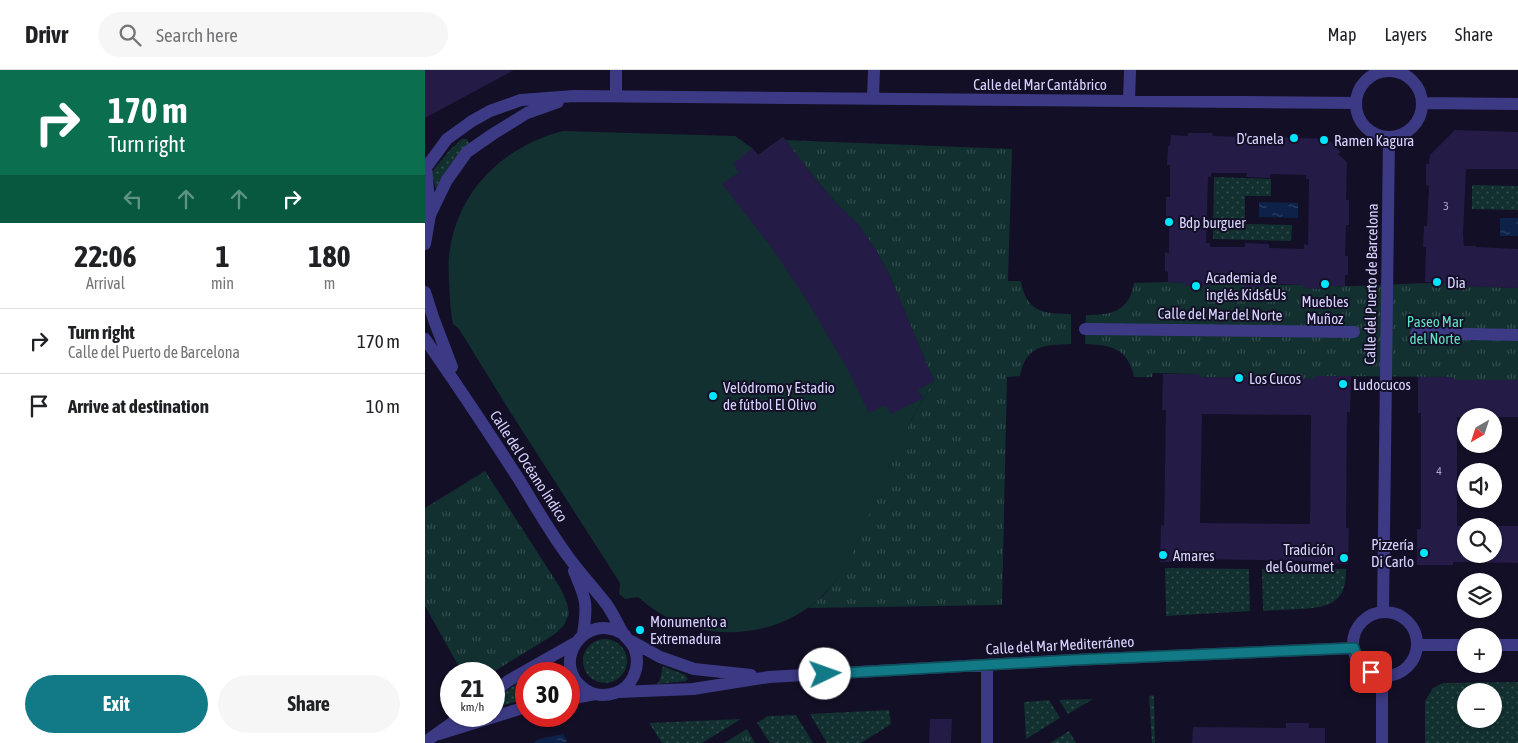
<!DOCTYPE html>
<html lang="en">
<head>
<meta charset="utf-8">
<style>
	:root { --surface:#fff; --page:#f6f6f6; --text:#202124; --muted:#757577; --line:#e0e0e0; --accent:#127987 }
	body { margin:0; font-family:"Asap Condensed",sans-serif; background:var(--page); color:var(--text); height:100vh; display:flex; flex-direction:column; font-size:19px; white-space:nowrap }
	* { box-sizing:border-box; margin:0 }
	p { font-size:16px; color:var(--muted) }
	.icon { flex:none; width:28px; height:28px; fill:none; stroke:currentColor; stroke-width:2; stroke-linecap:round; stroke-linejoin:round }
	.map { position:relative; flex:1; overflow:hidden }
	.sheet { display:flex; flex-direction:column; background:var(--surface); width:425px }
	.sheet>* { flex:none }
	.banner { background:#0b6e4f; color:#fff; overflow:hidden }
	.needle { width:32px; rotate:219deg }
	.controls { position:absolute; left:1032px; top:338px; display:grid; gap:10px }
	.controls a { display:grid; place-items:center; width:45px; height:45px; border-radius:50%; background:var(--surface); box-shadow:0 1px 4px #0004; font-size:25px }
	.speed { position:absolute; left:15px; top:592px; display:flex; gap:10px; font-size:25px; font-weight:700; text-align:center }
	.speed>* { display:grid; place-content:center; width:65px; height:65px; border-radius:50%; background:var(--surface); box-shadow:0 1px 4px #0004; line-height:1 }
	.speed small { font-size:12px; font-weight:400 }
	.speed .limit { border:8px solid #d22; background:#fff; color:#111 }
	.pin { position:absolute; display:grid; place-items:center; width:42px; height:42px; color:#fff; margin:-21px; border-radius:10px; box-shadow:0 2px 8px #0006 }
	.me { position:absolute; width:55px; margin:-28px; rotate:87deg; stroke-linejoin:round; filter:drop-shadow(0 0 4px #0008) }
	.turn { display:flex; align-items:center; gap:18px; height:105px; padding:0 25px; font-size:22px }
	.turn .icon { width:65px; height:65px; stroke-width:2.5 }
	.turn b { display:block; font-size:35px; line-height:42px }
	.lanes { display:flex; align-items:center; height:48px; padding:0 25px; background:#0003; justify-content:center; gap:25px; direction:ltr }
	.lanes .off { opacity:.35 }
	.eta { display:flex; justify-content:space-evenly; align-items:center; height:85px; text-align:center }
	.eta b { font-size:30px; font-weight:700; line-height:35px }
	.cta { display:flex; gap:10px; margin-top:auto; padding:10px 25px }
	.cta a { flex:1; height:58px; border-radius:30px; background:var(--accent); color:#fff; font-size:20px; font-weight:700; line-height:58px; text-align:center }
	.cta a+a { background:var(--page); color:var(--text) }
	ul { padding:0; list-style:none }
	li { display:flex; align-items:center; gap:15px; height:65px; padding:0 25px; border-top:1px solid var(--line) }
	li div { flex:1 }
	li b { display:block; font-size:19px }
	li em { font-style:normal }
	header { display:flex; align-items:center; gap:30px; box-sizing:border-box; height:70px; padding:0 25px; background:var(--surface); border-bottom:1px solid var(--line) }
	header strong { font-size:24px }
	nav { display:flex; gap:28px; margin-inline-start:auto; font-size:18px }
	.search { width:350px; height:45px; background:var(--page); display:flex; align-items:center; gap:12px; box-sizing:border-box; padding:0 18px; border-radius:28px; color:var(--muted); font-size:19px }
	main { display:flex; flex:1; min-height:0 }
	.map>svg:first-child { display:block }
</style>
</head>
<body>
<header>
<strong>Drivr</strong>
<div class="search"><svg class="icon" aria-label="search" viewBox="0 0 24 24"><circle cx="10" cy="10" r="6"/><path d="M15 15l6 6"/></svg>Search here</div>
<nav><a>Map</a><a>Layers</a><a>Share</a></nav>
</header>
<main>
<section class="sheet">
<div class="banner">
<div class="turn"><svg class="icon" aria-label="right" viewBox="0 0 24 24"><path d="M7 20v-9h11M14 6l5 5-5 5"/></svg><div><b>170 m</b>Turn right</div></div>
<div class="lanes"><svg class="icon off" aria-label="left" viewBox="0 0 24 24"><path d="M17 20v-9H6M10 6l-5 5 5 5"/></svg><svg class="icon off" aria-label="ahead" viewBox="0 0 24 24"><path d="M12 20V5M6 11l6-6 6 6"/></svg><svg class="icon off" aria-label="ahead" viewBox="0 0 24 24"><path d="M12 20V5M6 11l6-6 6 6"/></svg><svg class="icon" aria-label="right" viewBox="0 0 24 24"><path d="M7 20v-9h11M14 6l5 5-5 5"/></svg></div>
</div>
<div class="eta">
<div><b>22:06</b><p>Arrival</p></div>
<div><b>1</b><p>min</p></div>
<div><b>180</b><p>m</p></div>
</div>
<ul>
<li><svg class="icon" aria-label="right" viewBox="0 0 24 24"><path d="M7 20v-9h11M14 6l5 5-5 5"/></svg><div><b>Turn right</b><p>Calle del Puerto de Barcelona</p></div><em>170 m</em></li>
<li><svg class="icon" aria-label="arrive" viewBox="0 0 24 24"><path d="M6 21V4h12l-3 4 3 4H6"/></svg><div><b>Arrive at destination</b></div><em>10 m</em></li>
</ul>
<div class="cta"><a>Exit</a><a>Share</a></div>
</section>
<div class="map">
<svg width="1093" height="673" viewBox="0 0 1093 673">
	<defs>
		<pattern id="grass-dots" width="8" height="8" patternUnits="userSpaceOnUse" patternTransform="scale(1.25)"><rect width="8" height="8" fill="#12302f"/><path d="M2 2h.1M6 6h.1" fill="none" stroke="#344d4e" stroke-width="1.8" stroke-linecap="round"/></pattern>
		<pattern id="park-tufts" width="24" height="20" patternUnits="userSpaceOnUse" patternTransform="scale(1.25)"><rect width="24" height="20" fill="#12302f"/><path d="M3 7l-1-3M5 7V3M7 7l1-3M15 17l-1-3M17 17v-4M19 17l1-3" fill="none" stroke="#344d4e"/></pattern>
		<pattern id="water-ripples" width="26" height="14" patternUnits="userSpaceOnUse" patternTransform="scale(1.25)"><rect width="26" height="14" fill="#0c2248"/><path d="M2 4q2-2 4 0t4 0M15 11q2-2 4 0t4 0" fill="none" stroke="#2f4163"/></pattern>
	</defs>
	<rect width="100%" height="100%" fill="#130f26"/>
	<path fill="url(#grass-dots)" fill-rule="evenodd" d="M 37,69 L 42,69 L 44,74 L 11,119 L 6,103 L 24,81 Z
		M 789,107 L 846,109 L 846,126 L 820,126 L 820,154 L 867,155 L 866,171 L 788,169 Z
		M 1047,115 L 1093,116 L 1093,140 L 1047,139 Z
		M 740,498 L 824,499 L 825,541 L 741,546 Z
		M 837,499 L 921,499 C 922,534 902,538 873,539 C 861,540 849,540 838,541 Z
		M158 591a22 22 0 1 1 44 0a22 22 0 1 1-44 0Z
		M 238,596 L 260,605 L 263,609 L 261,611 L 232,614 L 235,610 Z
		M 101,608 L 101,630 L 82,634 L 69,640 L 69,629 Z
		M 1093,612 L 1093,673 L 1000,673 L 1000,631 L 1008,618 L 1018,613 ZM 1041,621 L 1069,621 L 1069,649 L 1041,649 Z
		M 729,625 L 730,673 L 727,673 L 724,626 Z
		M 668,629 L 643,644 L 634,630 Z
		M 624,630 L 635,648 L 601,669 L 599,632 Z
		M 464,640 L 466,654 L 436,673 L 402,673 L 385,644 Z
		M 371,645 L 388,673 L 345,673 L 332,653 L 343,646 Z
		M 316,649 L 277,673 L 237,673 L 224,653 Z
		M 644,661 L 651,673 L 625,673 Z"/>
	<path fill="url(#park-tufts)" d="M 359,70 L 587,79 L 583,211 L 596,211 C 601,242 619,244 646,244 L 646,274 C 619,275 601,275 595,306 L 582,307 L 577,535 L 383,538 L 399,525 L 412,509 L 488,346 L 509,311 L 464,204 L 450,178 L 392,111 Z
		M 743,212 L 760,213 L 760,216 L 784,216 L 785,213 L 819,214 L 820,217 L 843,217 L 843,215 L 878,215 L 878,218 L 902,219 L 902,216 C 947,217 991,212 1035,213 L 1035,216 L 1093,218 L 1093,310 L 1029,310 L 1029,307 L 890,306 L 890,309 L 774,307 L 774,304 L 728,303 L 727,307 L 709,307 C 703,278 686,275 660,274 L 661,245 C 686,245 704,242 709,213 Z
		M 60,401 L 136,519 L 142,533 L 144,544 L 139,555 L 130,564 L 65,604 L 38,604 L 0,536 L 0,438 Z
		M 322,659 L 330,673 L 299,673 Z"/>
	<path fill="#12302f" d="M 138,61 L 310,66 L 327,78 L 333,85 L 358,67 L 392,111 L 411,133 L 433,154 L 450,178 L 464,204 L 509,311 L 488,346 L 423,493 C 416,504 409,514 400,523 C 356,569 283,574 231,541 C 225,537 219,532 213,527 L 200,529 L 194,524 L 195,513 L 84,340 L 34,259 L 28,254 C 25,240 25,227 24,212 C 24,204 23,194 24,185 C 32,121 77,77 138,61 Z"/>
	<path fill="url(#water-ripples)" d="M 834,132 L 873,133 L 873,148 L 834,147 Z
		M 1075,148 L 1093,148 L 1093,166 L 1075,166 Z
		M 138,664 L 142,671 L 139,673 L 108,673 L 114,669 Z"/>
	<path fill="#241b47" fill-rule="evenodd" d="M 0,0 L 89,0 L 0,48 Z
		M 1030,60 L 1093,62 L 1093,99 L 1041,99 L 1038,164 L 1039,176 L 1051,176 L 1051,177 L 1093,179 L 1093,218 L 1035,216 L 1035,213 L 1000,212 L 1001,177 L 998,177 L 999,156 L 1002,156 L 1004,116 L 1001,115 L 1001,94 L 1004,94 L 1005,85 Z
		M 763,63 L 788,63 L 787,66 L 822,67 L 822,64 L 846,65 L 846,67 L 903,69 L 916,82 L 913,84 L 922,92 L 921,130 L 924,130 L 924,155 L 921,155 L 920,186 L 923,186 L 923,205 L 920,205 L 920,216 L 902,216 L 902,219 L 878,218 L 878,215 L 843,214 L 843,217 L 819,217 L 819,214 L 785,213 L 784,216 L 760,216 L 760,213 L 743,212 L 743,202 L 740,201 L 740,182 L 744,183 L 744,151 L 741,151 L 741,127 L 745,127 L 745,95 L 742,95 L 743,76 L 745,76 L 746,65 L 763,66 ZM 786,103 L 822,103 L 821,107 L 845,108 L 845,104 L 881,105 L 881,109 L 884,109 L 883,175 L 879,174 L 879,179 L 844,178 L 844,174 L 820,173 L 820,177 L 785,177 L 785,173 L 781,173 L 783,107 L 786,107 Z
		M 358,67 L 392,111 L 411,133 L 433,154 L 450,178 L 464,204 L 509,311 L 493,320 L 498,328 L 466,344 L 461,335 L 444,343 L 422,298 L 381,229 L 347,178 L 297,114 L 314,102 L 308,94 L 327,78 L 333,85 Z
		M 738,304 L 774,304 L 774,307 L 890,309 L 890,306 L 926,306 L 925,342 L 922,342 L 921,458 L 924,458 L 923,494 L 887,493 L 887,491 L 772,489 L 772,492 L 735,492 L 736,455 L 739,456 L 741,340 L 737,340 ZM 777,344 L 886,345 L 885,454 L 775,453 Z
		M 993,307 L 1029,307 L 1029,310 L 1093,310 L 1093,347 L 1032,347 L 1032,456 L 1093,456 L 1093,493 L 1028,492 L 1028,495 L 992,495 L 992,459 L 996,459 L 996,343 L 993,343 ZM 1041,456 L 1069,456 L 1069,484 L 1041,484 Z
		M 505,649 L 527,649 L 526,673 L 504,673 Z
		M 861,653 L 884,653 L 884,658 L 900,658 L 900,673 L 767,673 L 768,657 L 861,658 Z"/>
	<g fill="none" stroke-linecap="round" stroke-linejoin="round">
		<path stroke="#3d3a85" stroke-width="12" d="M931 34a33 33 0 1 1 66 0a33 33 0 1 1-66 0Z
			M 191,26 L 191,0
			M 448,28 L 449,0
			M 704,31 L 705,0
			M 997,33 L 1093,34
			M 1,97 L 5,143
			M 0,99 L 22,69 L 47,51 L 65,41 L 96,30 L 149,26 L 931,33
			M 0,174 L 5,145 L 22,110 L 42,82 L 68,64 L 102,43 L 133,32
			M 0,222 L 9,250 L 27,297
			M 660,259 L 929,262
			M 991,263 L 1093,265
			M 0,269 C 33,316 64,363 95,411 C 110,436 125,462 142,485 C 154,502 169,518 182,535 C 189,545 193,555 199,565 C 203,570 208,574 210,580 C 216,597 207,618 190,623 C 180,626 170,626 161,620 C 123,596 159,538 200,565
			M 149,501 C 161,529 163,534 158,564
			M 958,542 L 964,67
			M928 574a32 32 0 1 1 64 0a32 32 0 1 1-64 0Z
			M 206,571 L 235,587 L 269,599 L 326,605
			M 992,575 L 1041,575
			M 1069,575 L 1093,575
			M 562,595 L 562,673
			M 69,622 L 83,611 L 150,573
			M 193,622 L 268,619 L 344,607 L 648,590 L 929,578
			M 144,629 L 170,624
			M 14,664 L 101,637
			M 0,672 L 37,646
			M 957,673 L 957,606"/>
	</g>
	<g fill="none" stroke-linecap="round" stroke-linejoin="round">
		<g stroke="#0c4f58" stroke-width="12">
			<path id="route" d="M 400,604 L 648,590 L 929,578 C 932,589 937,595 946,602"/>
		</g>
		<use href="#route" stroke="#127987" stroke-width="9"/>
	</g>
	<g fill="#00e5ff" stroke="#130f26" stroke-width="2">
		<circle cx="869" cy="68" r="5"/>
		<circle cx="899" cy="70" r="5"/>
		<circle cx="744" cy="152" r="5"/>
		<circle cx="1012" cy="212" r="5"/>
		<circle cx="900" cy="214" r="5"/>
		<circle cx="771" cy="216" r="5"/>
		<circle cx="814" cy="308" r="5"/>
		<circle cx="918" cy="314" r="5"/>
		<circle cx="288" cy="326" r="5"/>
		<circle cx="999" cy="483" r="5"/>
		<circle cx="738" cy="485" r="5"/>
		<circle cx="919" cy="488" r="5"/>
		<circle cx="215" cy="560" r="5"/>
	</g>
	<g text-anchor="middle" dominant-baseline="central" stroke-width="4" stroke-linejoin="round" paint-order="stroke">
		<g font-size="12" fill="#aca6d1">
			<text x="1021" y="136">3</text>
			<text x="1014" y="401">4</text>
		</g>
		<g font-size="15" fill="#d9d4ff" stroke="#130f26">
			<text x="615" y="14">Calle del Mar Cantábrico</text>
			<text transform="translate(946 214) rotate(-89)">Calle del Puerto de Barcelona</text>
			<text transform="translate(795 244) rotate(1)">Calle del Mar del Norte</text>
			<text transform="translate(104 396) rotate(57)">Calle del Océano Índico</text>
			<text transform="translate(635 575) rotate(-3)">Calle del Mar Mediterráneo</text>
		</g>
		<g font-size="15" fill="#d9d4ff" stroke="#130f26" text-anchor="start">
			<text x="859" y="68" text-anchor="end">D'canela</text>
			<text x="909" y="70">Ramen Kagura</text>
			<text x="754" y="152">Bdp burguer</text>
			<text x="781" y="207">Academia de<tspan x="781" dy="17">inglés Kids&amp;Us</tspan></text>
			<text x="1022" y="212">Dia</text>
			<text x="900" y="231" text-anchor="middle">Muebles<tspan x="900" dy="17">Muñoz</tspan></text>
			<text x="824" y="308">Los Cucos</text>
			<text x="928" y="314">Ludocucos</text>
			<text x="298" y="317">Velódromo y Estadio<tspan x="298" dy="17">de fútbol El Olivo</tspan></text>
			<text x="989" y="474" text-anchor="end">Pizzería<tspan x="989" dy="17">Di Carlo</tspan></text>
			<text x="909" y="479" text-anchor="end">Tradición<tspan x="909" dy="17">del Gourmet</tspan></text>
			<text x="748" y="485">Amares</text>
			<text x="225" y="551">Monumento a<tspan x="225" dy="17">Extremadura</tspan></text>
		</g>
		<g font-size="15" fill="#5fe0c0" stroke="#130f26">
			<text x="1010" y="251">Paseo Mar<tspan x="1010" dy="17">del Norte</tspan></text>
		</g>
	</g>
</svg>
<div class="controls">
<a><svg class="needle" viewBox="-14 -14 28 28"><path d="M0-13l5 13h-10z" fill="#e53935"/><path d="M0 13l5-13h-10z" fill="#757577"/></svg></a>
<a><svg class="icon" aria-label="sound" viewBox="0 0 24 24"><path d="M4 9h4l5-4v14l-5-4H4zM17 9q2 3 0 6"/></svg></a>
<a><svg class="icon" aria-label="search" viewBox="0 0 24 24"><circle cx="10" cy="10" r="6"/><path d="M15 15l6 6"/></svg></a>
<a><svg class="icon" aria-label="layers" viewBox="0 0 24 24"><path d="M12 4l9 5-9 5-9-5zM3 14l9 5 9-5"/></svg></a>
<a>+</a>
<a>−</a>
</div>
<div class="speed"><div>21<small>km/h</small></div><div class="limit">30</div></div>
<div class="pin" style="left:946px;top:602px;background:#d93025"><svg class="icon" aria-label="arrive" viewBox="0 0 24 24"><path d="M6 21V4h12l-3 4 3 4H6"/></svg></div>
<svg class="me" style="left:400px;top:604px" viewBox="-20 -20 40 40"><circle r="19" fill="#fff"/><path d="M0-13L10 11 0 6-10 11z" fill="#127987"/></svg>
</div>
</main>
</body>
</html>
